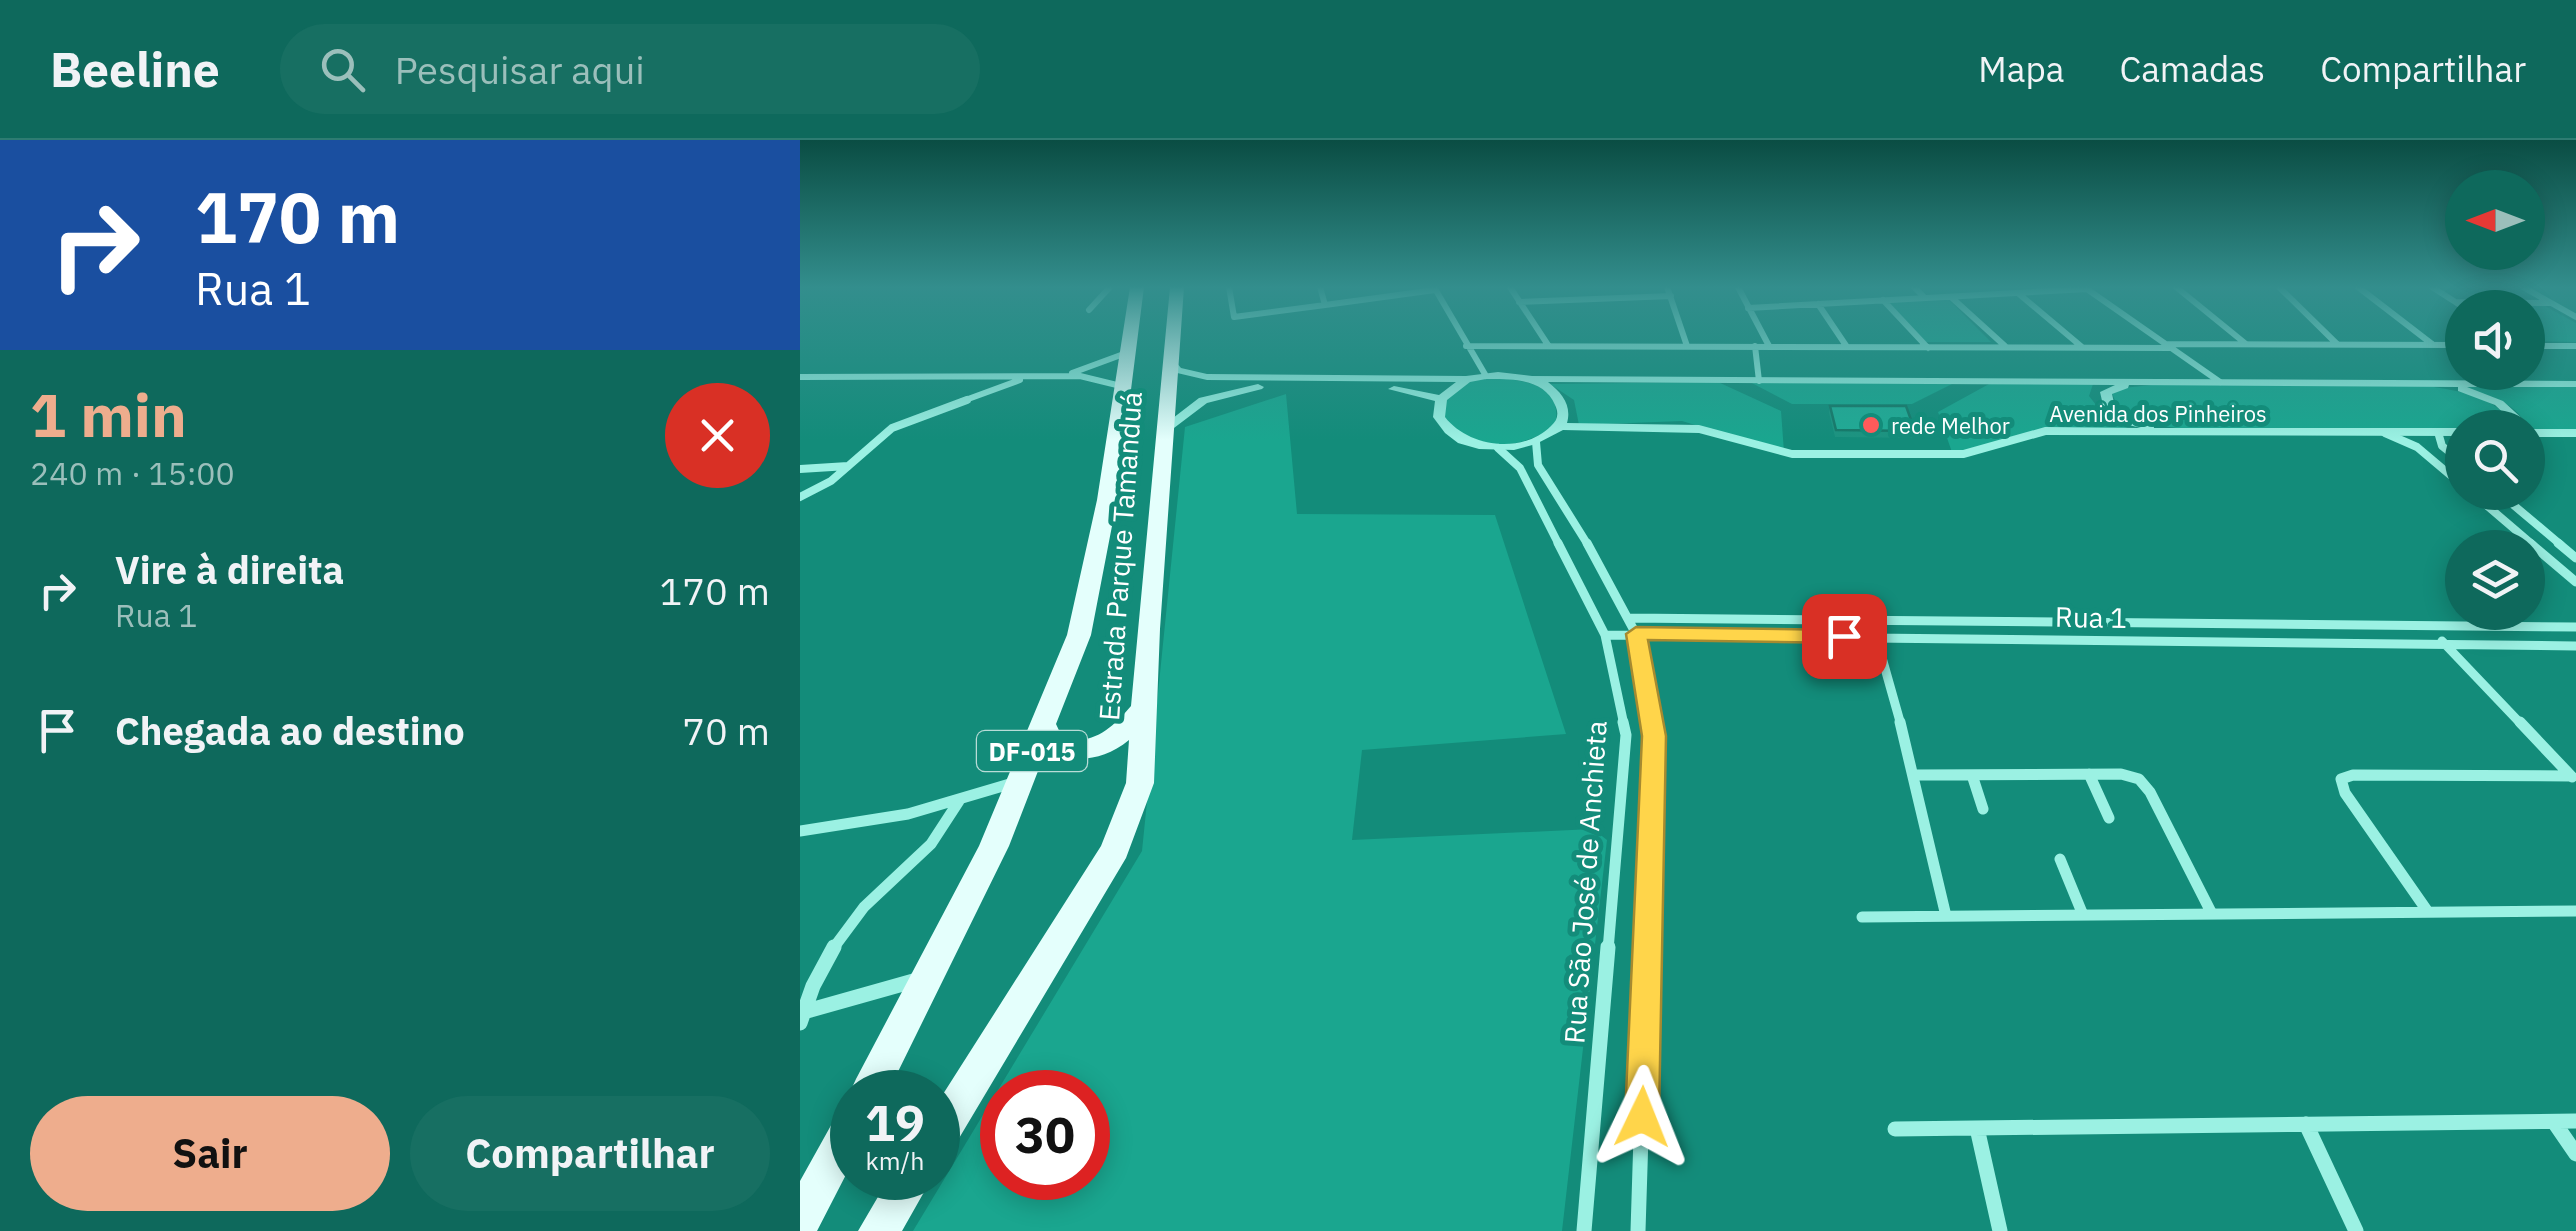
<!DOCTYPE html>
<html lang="pt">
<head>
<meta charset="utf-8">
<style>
	:root { --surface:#0e695c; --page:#176f62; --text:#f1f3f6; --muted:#9bbfbb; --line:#2e7c72; --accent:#eead8d }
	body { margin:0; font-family:"IBM Plex Sans",sans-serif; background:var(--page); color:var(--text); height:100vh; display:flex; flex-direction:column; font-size:38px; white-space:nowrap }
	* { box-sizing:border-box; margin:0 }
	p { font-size:32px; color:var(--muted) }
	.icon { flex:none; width:55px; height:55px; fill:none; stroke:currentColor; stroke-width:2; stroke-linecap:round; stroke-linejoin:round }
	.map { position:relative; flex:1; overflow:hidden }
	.drawer { display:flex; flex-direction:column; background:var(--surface); width:800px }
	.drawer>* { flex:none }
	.hud { background:#1a4fa0; color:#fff; overflow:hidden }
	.needle { width:65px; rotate:270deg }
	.fabs { position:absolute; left:1645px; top:30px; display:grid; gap:20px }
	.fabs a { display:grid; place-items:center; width:100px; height:100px; border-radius:50%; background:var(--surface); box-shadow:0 5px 25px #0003; font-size:50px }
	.speed { position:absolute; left:30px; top:930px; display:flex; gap:20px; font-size:50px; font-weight:700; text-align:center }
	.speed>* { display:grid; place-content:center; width:130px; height:130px; border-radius:50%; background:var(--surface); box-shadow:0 5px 25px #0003; line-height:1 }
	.speed small { font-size:25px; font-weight:400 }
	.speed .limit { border:15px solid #d22; background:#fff; color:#111 }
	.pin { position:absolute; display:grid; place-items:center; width:85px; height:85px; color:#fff; margin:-42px; border-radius:20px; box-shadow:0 5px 15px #0006 }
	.me { position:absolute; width:110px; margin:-55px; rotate:2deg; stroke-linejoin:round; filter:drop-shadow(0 0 8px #0008) }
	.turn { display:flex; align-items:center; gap:35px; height:210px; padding:0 30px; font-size:45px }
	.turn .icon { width:130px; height:130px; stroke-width:2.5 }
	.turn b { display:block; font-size:70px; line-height:85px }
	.round { display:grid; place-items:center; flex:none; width:105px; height:105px; border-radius:52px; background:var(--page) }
	.head { display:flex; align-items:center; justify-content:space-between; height:170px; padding:0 30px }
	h1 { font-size:60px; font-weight:800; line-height:75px; color:var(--accent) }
	.primary-button { display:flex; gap:20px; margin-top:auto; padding:20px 30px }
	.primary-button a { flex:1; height:115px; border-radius:60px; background:var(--accent); color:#111; font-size:40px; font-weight:800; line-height:115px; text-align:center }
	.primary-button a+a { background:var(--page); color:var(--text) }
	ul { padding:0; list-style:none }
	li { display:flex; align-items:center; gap:30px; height:140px; padding:0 30px }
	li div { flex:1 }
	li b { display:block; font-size:38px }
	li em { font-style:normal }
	header { display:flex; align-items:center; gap:60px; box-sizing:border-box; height:140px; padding:0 50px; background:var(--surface); border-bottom:2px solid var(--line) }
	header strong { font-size:48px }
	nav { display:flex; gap:55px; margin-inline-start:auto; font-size:35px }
	.search { width:700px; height:90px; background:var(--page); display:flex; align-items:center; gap:25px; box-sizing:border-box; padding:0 35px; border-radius:55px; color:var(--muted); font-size:38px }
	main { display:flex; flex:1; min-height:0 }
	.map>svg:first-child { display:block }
</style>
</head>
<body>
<header>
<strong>Beeline</strong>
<div class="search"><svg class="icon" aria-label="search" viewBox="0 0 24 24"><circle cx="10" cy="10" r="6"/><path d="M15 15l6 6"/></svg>Pesquisar aqui</div>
<nav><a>Mapa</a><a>Camadas</a><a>Compartilhar</a></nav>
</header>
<main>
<section class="drawer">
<div class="hud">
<div class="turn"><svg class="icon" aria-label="right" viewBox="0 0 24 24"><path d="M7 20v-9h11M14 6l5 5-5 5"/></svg><div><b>170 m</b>Rua 1</div></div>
</div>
<div class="head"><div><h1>1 min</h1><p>240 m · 15:00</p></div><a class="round" style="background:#d93025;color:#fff"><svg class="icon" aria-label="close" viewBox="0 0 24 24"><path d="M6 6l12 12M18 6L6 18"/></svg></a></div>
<ul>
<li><svg class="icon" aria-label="right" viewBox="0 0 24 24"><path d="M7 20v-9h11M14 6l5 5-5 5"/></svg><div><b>Vire à direita</b><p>Rua 1</p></div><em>170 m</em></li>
<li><svg class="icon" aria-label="arrive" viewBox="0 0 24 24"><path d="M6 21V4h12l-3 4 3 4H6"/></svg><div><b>Chegada ao destino</b></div><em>70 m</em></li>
</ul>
<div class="primary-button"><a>Sair</a><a>Compartilhar</a></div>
</section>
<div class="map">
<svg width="1776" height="1091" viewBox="0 0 1776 1091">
	<rect width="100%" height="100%" fill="#138c7a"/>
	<path fill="#1aa68f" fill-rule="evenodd" d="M 1147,158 L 1191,202 L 1124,202 L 1086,161 Z
		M 1662,164 L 1743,165 L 1776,183 L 1776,202 L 1728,201 L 1728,168 Z
		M 687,238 C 719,239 765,242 755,286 C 719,311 674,313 644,277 L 646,260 L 669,240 Z
		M 948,241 L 1156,242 L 1112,264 L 992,264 Z
		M 918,242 L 981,271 L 984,312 L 882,281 L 779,285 L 774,260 L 750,244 Z
		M 1189,244 L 1293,244 L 1289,256 L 1308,280 L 1335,291 L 1250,289 L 1154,318 L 1138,272 Z
		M 1351,245 L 1620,245 C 1652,250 1690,253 1711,281 L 1703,287 L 1662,289 L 1384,289 C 1356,285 1322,284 1312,253 L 1323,248 Z
		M 1652,245 L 1776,245 L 1776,291 L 1728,291 L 1728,288 L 1721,287 L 1725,282 C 1710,258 1677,252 1652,245 Z
		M 486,254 L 497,374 L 695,375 L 766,594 L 562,610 L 552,700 L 793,689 L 807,700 L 762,1091 L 113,1091 L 342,711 L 385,287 ZM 202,952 L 288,952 L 288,1038 L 202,1038 Z"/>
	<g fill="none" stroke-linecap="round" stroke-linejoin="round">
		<path stroke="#9bf1e3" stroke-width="6" d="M 429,147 L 434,177 L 525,165 L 520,147
			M 634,147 L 686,236
			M 710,147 L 748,205
			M 867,147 L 887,206
			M 938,147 L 969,206
			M 1114,147 L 1125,158
			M 1284,147 L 1420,242
			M 1376,147 L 1446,204
			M 1479,147 L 1537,204
			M 1558,147 L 1632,204
			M 1632,147 L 1660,165
			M 1723,147 L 1776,177
			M 1219,154 L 1282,207
			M 1151,157 L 1205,206
			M 1083,160 L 1128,208
			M 719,162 L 871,156
			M 1656,162 L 1751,163
			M 1018,164 L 1047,207
			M 525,165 L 635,150
			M 948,168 L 1287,149
			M 289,170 L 310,147
			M 1366,204 L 1662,205
			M 666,206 L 1372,208
			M 955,206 L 959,241
			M 1728,206 L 1776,206
			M 272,233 L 329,212
			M 0,237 L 280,236 L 325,247
			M 160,262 L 220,240"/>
		<path stroke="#9bf1e3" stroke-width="8" d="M 1638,292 L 1642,306 L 1662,322
			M 1585,293 L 1617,307 L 1662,345
			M 736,302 L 738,325 L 788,405
			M 698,308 L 720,328 L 759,405
			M 0,329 L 48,326
			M 1671,352 L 1733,405
			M 1698,352 L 1761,405
			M 0,357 L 31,341 L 92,288 L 167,260"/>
		<path stroke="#9bf1e3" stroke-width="9" d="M 758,403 L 805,495 L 824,585
			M 787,403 L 836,494 L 852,585
			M 1730,403 L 1776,442
			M 1758,403 L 1776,418
			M 830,478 L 1776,487
			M 1075,493 L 1101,585
			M 805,495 L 1776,506
			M 1642,501 L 1722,585"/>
		<path stroke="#9bf1e3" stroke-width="11" d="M 1100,582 L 1146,776
			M 1720,582 L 1772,637
			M 1289,634 L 1309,678
			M 1113,635 L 1321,634 L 1339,639 L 1350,652 L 1412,774
			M 1172,635 L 1183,669
			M 0,691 L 108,674 L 213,643
			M 1260,719 L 1283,775
			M 1628,772 L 1545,653 L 1541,639 L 1553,635 L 1771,636
			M 1062,777 L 1776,771
			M 32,810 L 64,767 L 131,704 L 159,661
			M 808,810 L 826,595 L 823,582
			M 847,810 L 852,582"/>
		<path stroke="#9bf1e3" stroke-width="15" d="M 7,871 L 117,840
			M 0,883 L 13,846 L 34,807
			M 1754,982 L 1776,1014
			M 1506,984 L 1556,1091
			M 1177,988 L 1200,1091
			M 1095,989 L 1776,981
			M 784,1091 L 808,807
			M 838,1091 L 847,807"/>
		<path fill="#9bf1e3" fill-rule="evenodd" d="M 368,222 L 376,222 L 381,228 L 407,234 L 666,236 L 698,232 L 732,236 L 1776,241 L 1776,247 L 1667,247 L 1703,261 L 1726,282 L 1722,288 L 1710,288 L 1714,283 L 1695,265 L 1658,251 L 1658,247 L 1329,245 L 1328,248 L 1312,254 L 1314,263 L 1337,279 L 1353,283 L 1354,288 L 1662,288 L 1662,296 L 1246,295 L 1164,318 L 992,318 L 899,293 L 763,290 L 736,304 L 714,310 L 679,309 L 658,303 L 645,293 L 633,277 L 635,261 L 588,249 L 594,246 L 639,255 L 656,242 L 407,240 L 373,232 L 367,224 ZM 686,239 C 711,239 744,238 755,265 C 759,273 758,280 751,286 C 722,315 668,307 645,277 L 647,260 L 670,242 ZM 748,242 L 1315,245 L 1300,252 L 1303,265 L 1329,285 L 1341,288 L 1245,287 L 1163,310 L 992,310 L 899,285 L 767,283 C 772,265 762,253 748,242 Z
			M 458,244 L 464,247 L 462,249 L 407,263 L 370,291 L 360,288 L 399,258 Z
			M 1728,289 L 1776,289 L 1776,297 L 1728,297 Z"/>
		<path fill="#e4fffc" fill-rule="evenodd" d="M 330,147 L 344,147 L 317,360 L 291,495 L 256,584 L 263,599 C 294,605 312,588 331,566 L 370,147 L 384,147 L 360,489 L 354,643 L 326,718 L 152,1010 L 138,1015 L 138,962 L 301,706 L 326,643 L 329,600 C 302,622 277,622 245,613 L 209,706 L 88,952 L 52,952 L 52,957 L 50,952 L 56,939 L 179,706 L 267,495 L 297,360 Z
			M 52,965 L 52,1023 L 17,1091 L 0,1091 L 0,1041 L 39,971 Z
			M 89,1038 L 132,1038 L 102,1091 L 58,1091 Z"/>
	</g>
	<path fill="#1c9380" d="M 1030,266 L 1115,291 L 1114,298 L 1035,297 L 1029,273 Z"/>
	<path fill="#20ab95" stroke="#167868" stroke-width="2.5" d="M 1030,266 L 1106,266 L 1115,291 L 1036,290 Z"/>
	<linearGradient id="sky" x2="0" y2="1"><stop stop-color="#0a4d43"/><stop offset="0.49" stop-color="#338e8d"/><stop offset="1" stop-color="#338e8d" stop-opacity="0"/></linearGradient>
	<rect width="1776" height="300" fill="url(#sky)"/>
	<path fill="#ffd54a" stroke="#a68a30" stroke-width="2.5" d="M 836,487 L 1044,490 L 1055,496 L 1044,503 L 848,500 L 866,596 L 859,977 L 854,989 L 842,994 L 830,989 L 825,977 L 842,596 L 826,494 Z"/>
	<circle fill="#ff5a5a" stroke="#138c7a" stroke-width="4" cx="1071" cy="285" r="10"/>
	<g text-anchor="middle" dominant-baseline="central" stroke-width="10" stroke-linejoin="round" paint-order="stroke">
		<g font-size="22" fill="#fff" stroke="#138c7a">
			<text x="1358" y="273">Avenida dos Pinheiros</text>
		</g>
		<g font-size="22" fill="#fff" stroke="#138c7a" text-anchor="start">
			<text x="1091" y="285">rede Melhor</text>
		</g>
		<rect fill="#138c7a" stroke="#b8dcd7" stroke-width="2.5" x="177" y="591" width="110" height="40" rx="8"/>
		<g font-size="25" font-weight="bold" fill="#fff">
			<text x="232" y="611">DF-015</text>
		</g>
		<g font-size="28" fill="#fff" stroke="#138c7a">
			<text transform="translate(320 416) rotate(-86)">Estrada Parque Tamanduá</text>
			<text transform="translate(1291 477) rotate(1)">Rua 1</text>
			<text transform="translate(785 742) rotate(-86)">Rua São José de Anchieta</text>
		</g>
	</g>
</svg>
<div class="fabs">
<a><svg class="needle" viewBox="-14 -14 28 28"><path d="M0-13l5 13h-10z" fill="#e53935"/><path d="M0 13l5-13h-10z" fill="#9bbfbb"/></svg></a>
<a><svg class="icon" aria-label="sound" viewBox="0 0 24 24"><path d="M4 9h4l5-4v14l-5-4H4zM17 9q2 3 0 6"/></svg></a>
<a><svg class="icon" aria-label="search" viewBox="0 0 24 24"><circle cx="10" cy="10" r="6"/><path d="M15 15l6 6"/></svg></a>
<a><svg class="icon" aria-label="layers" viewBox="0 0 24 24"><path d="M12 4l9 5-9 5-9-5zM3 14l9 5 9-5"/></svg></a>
</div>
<div class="speed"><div>19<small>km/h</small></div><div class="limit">30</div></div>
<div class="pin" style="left:1044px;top:496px;background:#d93025"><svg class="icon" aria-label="arrive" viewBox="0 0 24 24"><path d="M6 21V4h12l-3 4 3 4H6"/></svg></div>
<svg class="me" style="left:842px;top:977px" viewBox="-20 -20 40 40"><path d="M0-17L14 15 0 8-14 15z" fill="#ffd54a" stroke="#fff" stroke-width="4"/></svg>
</div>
</main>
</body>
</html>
